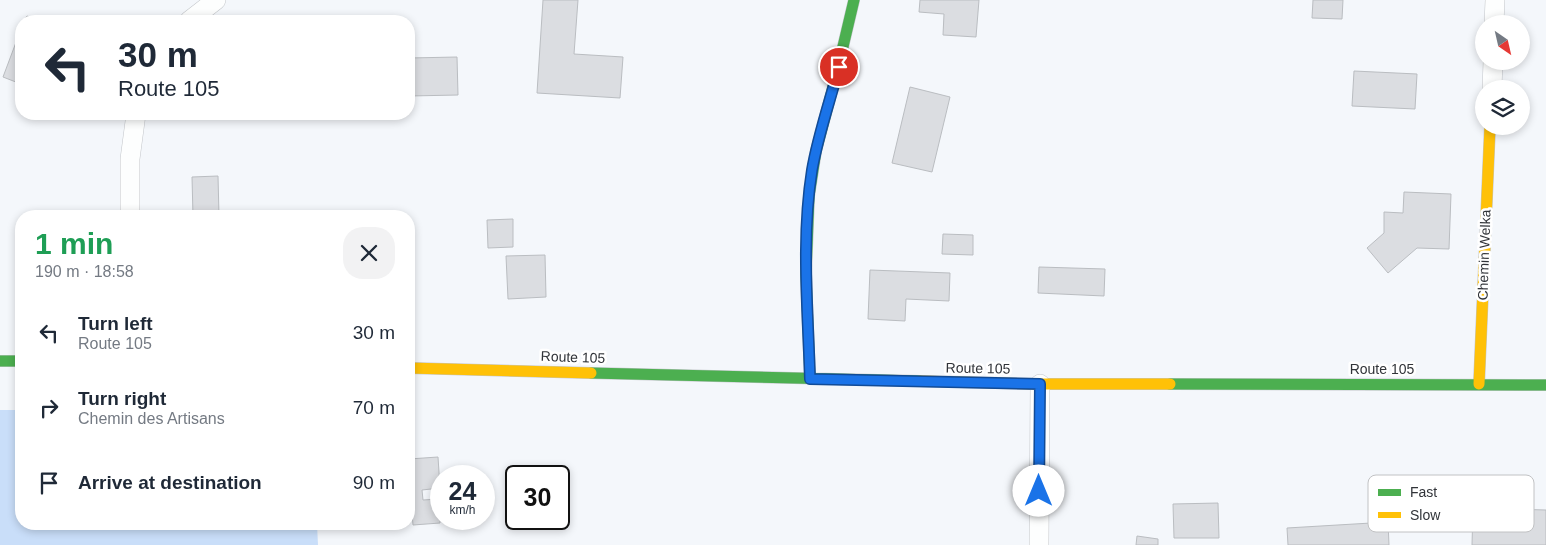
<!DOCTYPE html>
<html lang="en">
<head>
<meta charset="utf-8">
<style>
	:root { --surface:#fff; --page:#f2f2f3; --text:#1f2937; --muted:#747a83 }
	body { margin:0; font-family:Arial,sans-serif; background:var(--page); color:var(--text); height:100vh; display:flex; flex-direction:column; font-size:19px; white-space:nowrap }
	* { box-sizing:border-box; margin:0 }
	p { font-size:16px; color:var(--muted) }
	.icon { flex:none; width:28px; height:28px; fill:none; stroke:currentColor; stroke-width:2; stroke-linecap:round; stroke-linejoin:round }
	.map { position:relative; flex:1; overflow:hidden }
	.panel { position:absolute; left:15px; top:210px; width:400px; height:320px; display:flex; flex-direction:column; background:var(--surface); border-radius:20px; box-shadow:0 2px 8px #0003 }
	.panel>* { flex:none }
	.guide { position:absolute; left:15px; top:15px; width:400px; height:105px; border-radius:20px; box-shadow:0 2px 8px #0003; background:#fff; color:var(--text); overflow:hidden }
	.needle { width:32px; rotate:146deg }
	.buttons { position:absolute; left:1475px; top:15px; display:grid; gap:10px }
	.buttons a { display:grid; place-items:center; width:55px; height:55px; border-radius:50%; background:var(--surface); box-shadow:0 2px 8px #0003; font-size:25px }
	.speed { position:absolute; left:430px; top:465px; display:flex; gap:10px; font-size:25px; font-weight:700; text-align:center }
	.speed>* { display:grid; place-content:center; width:65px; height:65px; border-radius:50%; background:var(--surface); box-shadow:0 2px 8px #0003; line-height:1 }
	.speed small { font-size:12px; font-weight:400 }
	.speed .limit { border:2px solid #111; border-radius:8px; background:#fff; color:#111 }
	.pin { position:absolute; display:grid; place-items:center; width:42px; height:42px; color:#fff; margin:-21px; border:2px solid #fff; border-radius:50%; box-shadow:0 1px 5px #0007 }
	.me { position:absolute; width:55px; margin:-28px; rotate:0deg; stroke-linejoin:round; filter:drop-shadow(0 0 4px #0008) }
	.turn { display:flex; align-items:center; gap:18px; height:105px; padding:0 20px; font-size:22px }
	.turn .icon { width:65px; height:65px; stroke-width:2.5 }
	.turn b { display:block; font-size:35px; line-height:42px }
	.round { display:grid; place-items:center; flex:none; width:52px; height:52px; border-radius:20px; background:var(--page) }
	.summary { display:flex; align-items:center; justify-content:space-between; height:85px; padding:0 20px }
	h1 { font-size:30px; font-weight:600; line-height:38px; color:#1e9e55 }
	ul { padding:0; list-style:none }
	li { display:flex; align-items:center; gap:15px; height:75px; padding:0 20px }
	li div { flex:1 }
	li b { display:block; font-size:19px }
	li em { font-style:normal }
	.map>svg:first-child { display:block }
</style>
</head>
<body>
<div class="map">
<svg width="1546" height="545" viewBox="0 0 1546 545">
	<rect width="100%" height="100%" fill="#f4f7fb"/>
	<path fill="#c9def9" d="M 0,410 L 21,410 L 21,524 L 317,524 L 318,545 L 0,545 Z"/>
	<path fill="#dbdde1" stroke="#babdc1" d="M 543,0 L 578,0 L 574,54 L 623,57 L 620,98 L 537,93 Z
		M 920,0 L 979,0 L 976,37 L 943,35 L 944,14 L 919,12 Z
		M 1313,0 L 1343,0 L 1342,19 L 1312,18 Z
		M 27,16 L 40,21 L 24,21 Z
		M 21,29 L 21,84 L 3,77 Z
		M 457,57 L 458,95 L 409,96 L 409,58 Z
		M 1354,71 L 1417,74 L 1415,109 L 1352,106 Z
		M 910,87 L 950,97 L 932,172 L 892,163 Z
		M 218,176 L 219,216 L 193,216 L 192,177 Z
		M 1404,192 L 1451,194 L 1449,249 L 1417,248 L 1388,273 L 1367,248 L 1384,233 L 1384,212 L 1403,213 Z
		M 513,219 L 513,247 L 488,248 L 487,220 Z
		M 943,234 L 973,235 L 973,255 L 942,254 Z
		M 409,250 L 412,250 L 413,287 L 409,288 Z
		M 545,255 L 546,297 L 508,299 L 506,256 Z
		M 1039,267 L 1105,269 L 1104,296 L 1038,293 Z
		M 870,270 L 950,273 L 949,301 L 906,299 L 905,321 L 868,319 Z
		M 438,457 L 440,488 L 422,490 L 423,500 L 439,499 L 440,523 L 413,525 L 410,490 L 409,491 L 409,459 Z
		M 1218,503 L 1219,538 L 1174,538 L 1173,504 Z
		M 1473,508 L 1546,510 L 1546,545 L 1472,545 Z
		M 1388,522 L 1389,545 L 1288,545 L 1287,528 Z
		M 1137,536 L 1158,539 L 1158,545 L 1136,545 Z"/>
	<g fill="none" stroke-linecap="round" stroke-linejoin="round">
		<g stroke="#c2c5c9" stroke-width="20">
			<path id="street" d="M 189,21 L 216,0
				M 1494,24 L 1495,0
				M 1492,89 L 1493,61
				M 130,216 L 130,159 L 136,114
				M 1039,545 L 1040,384"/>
		</g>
		<g stroke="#c2c5c9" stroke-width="12">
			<path id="fast" d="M 0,361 L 21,361
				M 591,373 L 920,381
				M 810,379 L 806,274 L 809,196 L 816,151 L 837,72 L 854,0
				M 1170,384 L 1546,385"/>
		</g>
		<g stroke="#c2c5c9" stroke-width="12">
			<path id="slow" d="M 409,368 L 591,373
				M 920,381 L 1040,384 L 1170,384
				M 1479,384 L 1490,126"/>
		</g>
		<use href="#street" stroke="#fdfefe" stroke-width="19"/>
		<use href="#fast" stroke="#4caf50" stroke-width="11"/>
		<use href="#slow" stroke="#ffc107" stroke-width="11"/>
	</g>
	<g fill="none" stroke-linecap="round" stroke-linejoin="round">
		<g stroke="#114b97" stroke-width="12">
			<path id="route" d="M 839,67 C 830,101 818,135 812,170 C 801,239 808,310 810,379 L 1040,384 L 1039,491"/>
		</g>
		<use href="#route" stroke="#1a73e8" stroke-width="9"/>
	</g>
	<g text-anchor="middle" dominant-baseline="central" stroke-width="5" stroke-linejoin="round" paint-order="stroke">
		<g font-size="14" fill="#313439" stroke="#fff">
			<text transform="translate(1484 255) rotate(-88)">Chemin Welka</text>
			<text transform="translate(573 357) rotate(2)">Route 105</text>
			<text transform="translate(978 368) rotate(1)">Route 105</text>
			<text x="1382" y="369">Route 105</text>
		</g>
	</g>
	<rect x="1368" y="475" width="166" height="57" rx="8" fill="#fff" stroke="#c1c2c4" stroke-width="1"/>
	<rect x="1378" y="489" width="23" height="7" fill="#4caf50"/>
	<rect x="1378" y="512" width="23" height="6" fill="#ffc107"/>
	<g font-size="14" fill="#313439">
		<text x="1410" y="497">Fast</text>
		<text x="1410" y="520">Slow</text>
	</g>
</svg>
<div class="buttons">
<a><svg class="needle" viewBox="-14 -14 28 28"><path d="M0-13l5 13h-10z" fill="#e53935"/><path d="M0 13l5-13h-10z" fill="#747a83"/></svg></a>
<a><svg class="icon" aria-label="layers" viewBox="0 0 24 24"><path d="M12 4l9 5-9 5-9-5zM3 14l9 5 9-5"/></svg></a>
</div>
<div class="speed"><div>24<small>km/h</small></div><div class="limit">30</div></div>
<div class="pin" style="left:839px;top:67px;background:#d93025"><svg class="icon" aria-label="arrive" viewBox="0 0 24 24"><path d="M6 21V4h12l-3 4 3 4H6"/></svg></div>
<svg class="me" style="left:1039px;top:491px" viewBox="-20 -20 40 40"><circle r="19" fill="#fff"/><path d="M0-13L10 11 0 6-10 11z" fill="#1a73e8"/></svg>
<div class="guide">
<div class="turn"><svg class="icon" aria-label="left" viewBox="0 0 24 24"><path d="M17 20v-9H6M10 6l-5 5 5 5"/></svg><div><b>30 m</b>Route 105</div></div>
</div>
<section class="panel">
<div class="summary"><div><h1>1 min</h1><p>190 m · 18:58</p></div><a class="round"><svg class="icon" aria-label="close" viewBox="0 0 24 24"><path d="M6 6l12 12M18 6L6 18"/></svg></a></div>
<ul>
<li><svg class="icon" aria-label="left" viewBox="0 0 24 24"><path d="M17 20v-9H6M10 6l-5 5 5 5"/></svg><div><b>Turn left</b><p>Route 105</p></div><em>30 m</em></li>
<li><svg class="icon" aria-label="right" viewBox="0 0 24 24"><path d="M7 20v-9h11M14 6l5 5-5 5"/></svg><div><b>Turn right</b><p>Chemin des Artisans</p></div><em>70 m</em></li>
<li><svg class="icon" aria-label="arrive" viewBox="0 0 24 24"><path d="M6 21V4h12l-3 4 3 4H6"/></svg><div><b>Arrive at destination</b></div><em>90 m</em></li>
</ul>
</section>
</div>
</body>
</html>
